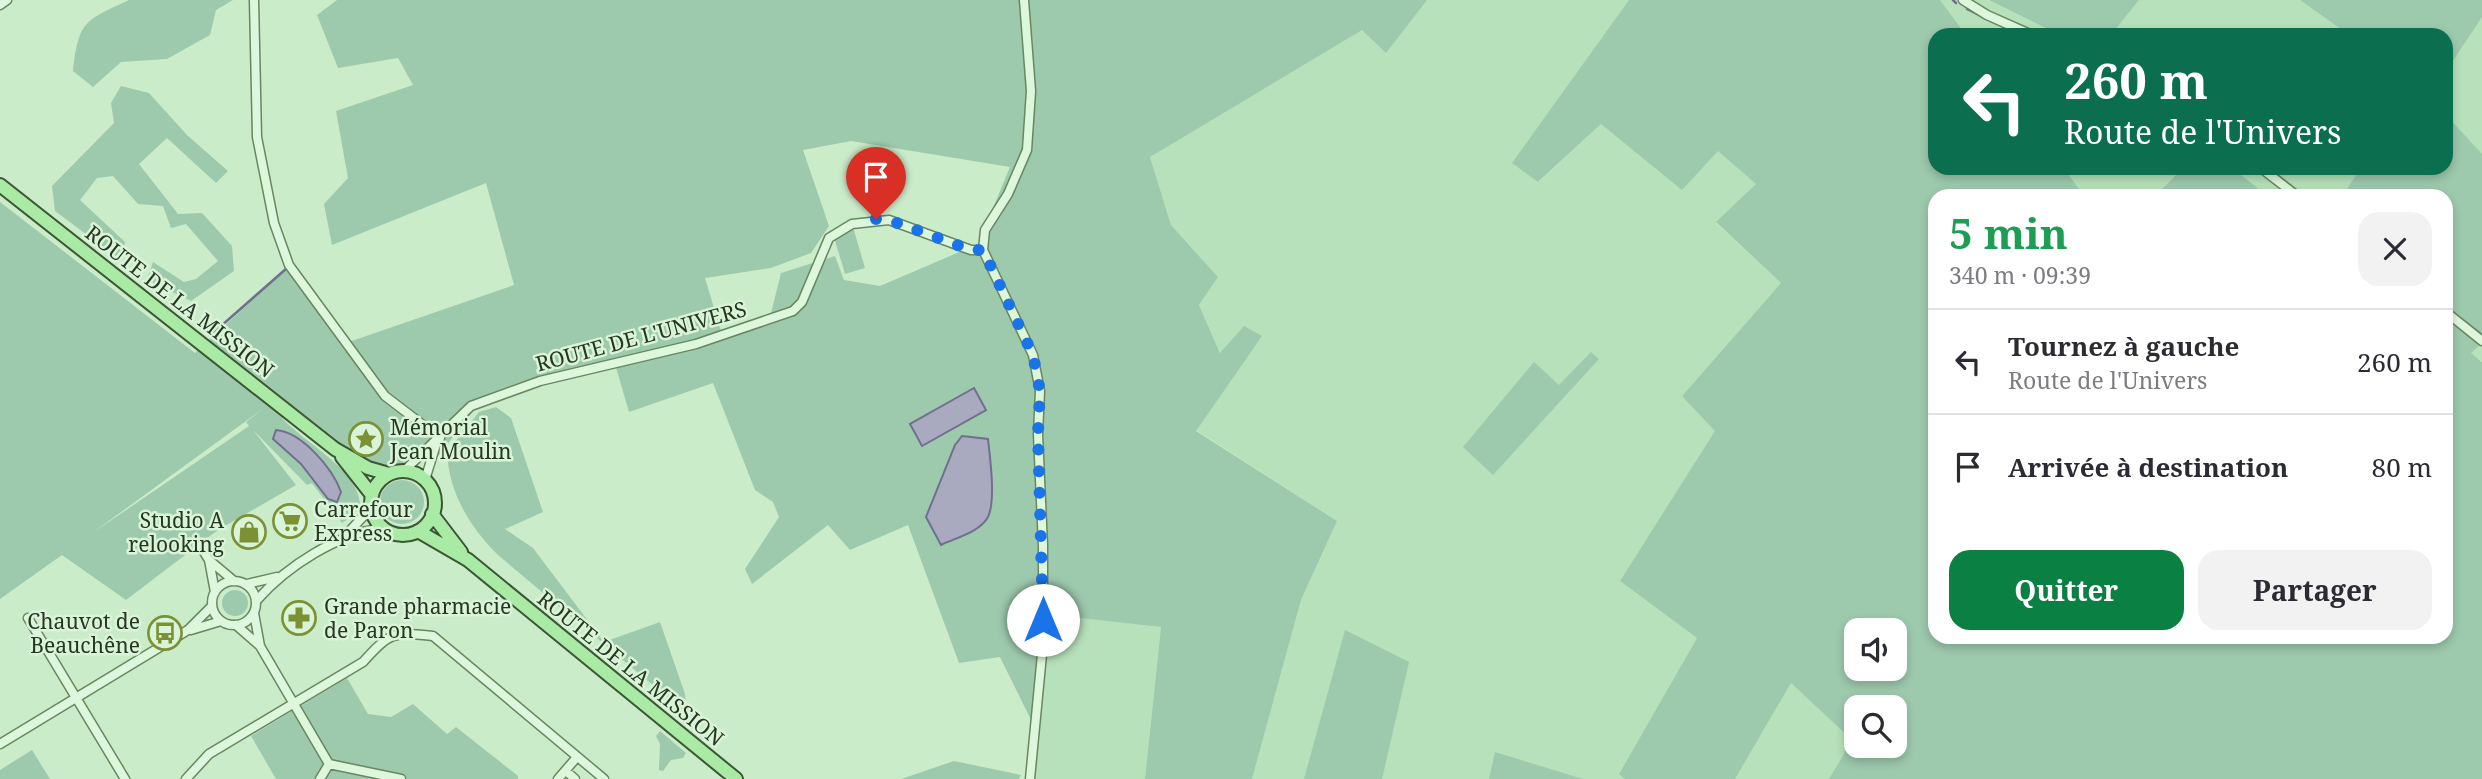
<!DOCTYPE html>
<html lang="fr">
<head>
<meta charset="utf-8">
<style>
	:root { --surface:#fff; --page:#f2f2f3; --text:#2b2b33; --muted:#7c7c81; --line:#e1e1e2; --accent:#0b8043 }
	body { margin:0; font-family:"Noto Serif",serif; background:var(--page); color:var(--text); height:100vh; display:flex; flex-direction:column; font-size:26px; white-space:nowrap }
	* { box-sizing:border-box; margin:0 }
	p { font-size:23px; color:var(--muted) }
	.icon { flex:none; width:38px; height:38px; fill:none; stroke:currentColor; stroke-width:2; stroke-linecap:round; stroke-linejoin:round }
	.map { position:relative; flex:1; overflow:hidden }
	.details { position:absolute; left:1928px; top:189px; width:525px; height:455px; display:flex; flex-direction:column; background:var(--surface); border-radius:21px; box-shadow:0 4px 10px #0003 }
	.details>* { flex:none }
	.top-card { position:absolute; left:1928px; top:28px; width:525px; height:147px; border-radius:21px; box-shadow:0 4px 10px #0003; background:#0b6e4f; color:#fff; overflow:hidden }
	.fabs { position:absolute; left:1844px; top:618px; display:grid; gap:14px }
	.fabs a { display:grid; place-items:center; width:63px; height:63px; border-radius:14px; background:var(--surface); box-shadow:0 4px 10px #0003; font-size:35px }
	.pin { position:absolute; display:grid; place-items:center; width:60px; height:60px; color:#fff; margin:-72px -30px; border-radius:50% 50% 50% 0; rotate:-45deg; box-shadow:0 0 7px #0007 }
	.pin .icon { rotate:45deg }
	.me { position:absolute; width:77px; margin:-38px; rotate:0deg; stroke-linejoin:round; filter:drop-shadow(0 0 5px #0008) }
	.turn { display:flex; align-items:center; gap:24px; height:147px; padding:0 21px; font-size:32px }
	.turn .icon { width:91px; height:91px; stroke-width:2.5 }
	.turn b { display:block; font-size:49px; line-height:60px }
	.round { display:grid; place-items:center; flex:none; width:74px; height:74px; border-radius:21px; background:var(--page) }
	.headline { display:flex; align-items:center; justify-content:space-between; height:119px; padding:0 21px }
	h1 { font-size:42px; font-weight:700; line-height:52px; color:#1e9e55 }
	.primary-button { display:flex; gap:14px; margin-top:auto; padding:14px 21px }
	.primary-button a { flex:1; height:80px; border-radius:21px; background:var(--accent); color:#fff; font-size:28px; font-weight:700; line-height:80px; text-align:center }
	.primary-button a+a { background:var(--page); color:var(--text) }
	ul { padding:0; list-style:none }
	li { display:flex; align-items:center; gap:21px; height:105px; padding:0 21px; border-top:2px solid var(--line) }
	li div { flex:1 }
	li b { display:block; font-size:26px }
	li em { font-style:normal }
	.map>svg:first-child { display:block }
</style>
</head>
<body>
<div class="map">
<svg width="2482" height="779" viewBox="0 0 2482 779">
	<rect width="100%" height="100%" fill="#cbecc9"/>
	<path fill="#b7e1ba" d="M 1066,0 L 1629,0 L 1513,163 L 1539,182 L 1601,124 L 1718,150 L 1756,184 L 1716,223 L 1781,283 L 1682,396 L 1716,431 L 1620,581 L 1697,638 L 1619,774 L 1625,779 L 1252,779 L 1301,600 L 1337,521 L 1196,430 L 1221,354 L 1199,305 L 1218,277 L 1171,225 L 1150,157 L 1216,116 Z
		M 1940,0 L 1989,0 L 2060,35 L 1966,35 Z
		M 2139,0 L 2300,0 L 2349,35 L 2111,35 Z
		M 2482,17 L 2482,361 L 2447,335 L 2446,196 L 2268,196 L 2232,168 L 2446,168 L 2447,70 Z
		M 2064,168 L 2183,168 L 2155,196 L 2084,196 Z
		M 1044,614 L 1161,627 L 1145,779 L 1029,779 Z
		M 1791,683 L 1852,740 L 1829,779 L 1735,779 Z"/>
	<path fill="#9dc9ad" fill-rule="evenodd" d="M 129,0 L 233,0 L 216,10 L 210,35 L 167,59 L 121,62 L 93,87 L 73,71 C 79,21 84,21 129,0 Z
		M 337,0 L 1427,0 L 1386,53 L 1362,30 L 1150,157 L 1171,225 L 1218,277 L 1199,305 L 1220,353 L 1244,326 L 1262,336 L 1196,431 L 1337,521 L 1301,600 L 1252,779 L 1145,779 L 1161,627 L 1044,614 L 1035,728 L 1000,657 L 959,663 L 908,525 L 850,550 L 828,525 L 752,584 L 745,569 L 779,517 L 773,502 L 755,490 L 713,383 L 629,412 L 615,364 L 541,383 L 477,406 L 439,455 L 376,471 L 281,417 C 302,441 359,470 360,504 L 354,515 L 342,523 L 312,483 L 307,485 L 253,430 L 296,485 L 218,530 L 126,600 L 62,555 L 0,599 L 0,202 L 195,353 L 286,269 L 343,344 L 514,285 L 486,183 L 332,245 L 324,204 L 348,178 L 336,111 L 413,85 L 398,58 L 338,68 L 317,15 ZM 851,141 L 1010,167 L 978,244 L 880,286 L 844,280 L 835,256 L 781,273 L 769,321 L 723,338 L 705,278 L 771,268 L 811,253 L 829,226 L 803,150 ZM 974,388 L 986,410 L 922,445 L 910,423 ZM 264,408 L 246,422 L 249,426 L 91,534 Z
		M 1629,0 L 1940,0 L 1966,35 L 1936,35 L 1936,168 L 2064,168 L 2084,196 L 1936,196 L 1936,637 L 2446,637 L 2446,196 L 2342,196 L 2361,168 L 2446,168 L 2447,116 L 2482,154 L 2482,343 L 2471,353 L 2482,362 L 2482,779 L 1829,779 L 1852,740 L 1791,683 L 1735,779 L 1625,779 L 1619,774 L 1697,638 L 1620,581 L 1715,431 L 1682,396 L 1781,283 L 1716,222 L 1756,184 L 1718,151 L 1682,190 L 1601,124 L 1538,182 L 1512,163 ZM 1857,630 L 1895,630 L 1895,668 L 1857,668 ZM 1857,707 L 1895,707 L 1895,746 L 1857,746 Z
		M 1989,0 L 2139,0 L 2111,35 L 2060,35 Z
		M 2300,0 L 2482,0 L 2482,17 L 2447,70 L 2446,35 L 2349,35 Z
		M 121,86 L 149,93 L 187,135 L 228,171 L 216,183 L 167,138 L 139,164 L 178,214 L 202,213 L 232,246 L 234,271 L 191,301 L 147,280 L 153,262 L 184,282 L 196,279 L 218,261 L 186,224 L 171,228 L 163,206 L 138,204 L 113,176 L 97,178 L 80,200 L 125,242 L 121,260 L 55,211 L 52,186 L 114,123 L 111,103 Z
		M 2183,168 L 2232,168 L 2268,196 L 2155,196 Z
		M 853,227 L 865,268 L 845,274 L 834,237 Z
		M 1591,352 L 1599,359 L 1493,475 L 1463,447 L 1534,362 L 1559,385 Z
		M 496,407 L 511,418 L 543,512 L 505,529 L 533,548 L 604,642 L 660,622 L 685,694 L 686,713 L 498,555 C 469,526 449,493 447,452 L 479,412 Z
		M380 502a22 22 0 1 1 44 0a22 22 0 1 1-44 0Z
		M222 603a13 13 0 1 1 26 0a13 13 0 1 1-26 0Z
		M 1345,630 L 1409,662 L 1382,779 L 1304,779 Z
		M 347,678 L 368,714 L 391,717 L 413,704 L 447,734 L 456,727 L 518,776 L 518,779 L 276,779 L 251,736 Z
		M 660,731 L 686,753 L 683,758 L 671,760 L 663,771 L 659,770 L 660,744 L 656,736 Z
		M 32,750 L 50,779 L 0,779 L 0,770 Z
		M 1495,752 L 1583,779 L 1489,779 Z
		M 954,761 L 1021,775 L 1019,779 L 901,779 Z"/>
	<path fill="#a9aac0" stroke="#70708e" stroke-width="2" d="M 974,388 L 986,410 L 922,446 L 910,424 Z
		M 276,430 C 302,432 333,469 341,492 L 337,502 L 328,499 L 301,464 L 273,439 Z
		M 962,436 L 988,439 C 990,458 996,500 988,517 C 980,532 955,538 941,545 L 926,517 L 955,445 Z"/>
	<g fill="none" stroke-linecap="round" stroke-linejoin="round">
		<path stroke="#70708e" stroke-width="2.5" d="M 1953,0 L 1956,3
			M 1967,9 L 1997,24
			M 2268,168 L 2304,196
			M 2446,307 L 2482,335
			M 212,334 L 287,268"/>
		<g stroke="#68875f" stroke-width="11">
			<path id="street" d="M 254,0 L 257,137 L 274,223 L 289,265 L 385,396 L 440,438
				M 1024,0 L 1031,91 L 1027,150 L 1008,194 L 985,230 L 983,250 L 1033,355 L 1040,391 L 1038,434 L 1043,546 L 1043,644 L 1030,779
				M 1963,0 L 1987,15 L 2032,35
				M 0,5 L 7,0
				M 2261,168 L 2297,196
				M 2446,312 L 2482,341
				M 404,471 L 471,406 L 540,381 L 696,344 L 793,311 L 802,302 L 829,238 L 852,224 L 889,220 L 971,250 L 983,250
				M 425,480 L 437,441
				M 346,535 L 371,508
				M 199,544 L 209,560 L 234,581
				M 209,560 L 215,592
				M212 603a22 22 0 1 1 44 0a22 22 0 1 1-44 0Z
				M 247,584 L 277,577
				M 257,600 C 287,566 337,534 383,528
				M 254,613 L 260,646
				M 28,618 L 125,779
				M 236,625 L 260,646 L 329,764 L 401,779
				M 191,630 L 221,621
				M 0,744 L 188,630 L 212,606
				M 566,771 L 575,779
				M 186,779 L 209,754 L 363,662 C 391,631 394,632 433,636 L 604,779
				M 320,779 L 329,764
				M 558,779 L 577,757"/>
		</g>
		<g stroke="#3c5532" stroke-width="16">
			<path id="primary" d="M 0,185 L 335,449 L 368,468 L 389,474
				M 342,457 L 372,495
				M371 503a32 32 0 1 1 64 0a32 32 0 1 1-64 0Z
				M 432,514 L 461,552
				M 418,531 L 468,560 L 736,779"/>
		</g>
		<use href="#street" stroke="#ddf7dc" stroke-width="8"/>
		<use href="#primary" stroke="#a9eba4" stroke-width="12"/>
	</g>
	<g fill="none" stroke-linecap="round" stroke-linejoin="round">
		<path stroke="#1a73e8" stroke-width="12" stroke-dasharray="0 21.6" d="M 876,219 L 889,220 L 971,250 L 983,250 L 1033,355 L 1040,391 L 1038,434 L 1043,620"/>
	</g>
	<defs>
		<g id="sight-ring" transform="scale(1.75)"><circle r="9.5" fill="#d9f4d8" stroke="#7b9133" stroke-width="1.5"/><path d="M0-6L1.8-2.2L6-1.7L2.9 1.2L3.7 5.4L0 3.3L-3.7 5.4L-2.9 1.2L-6-1.7L-1.8-2.2Z" fill="#7b9133"/></g>
		<g id="supermarket-ring" transform="scale(1.75)"><circle r="9.5" fill="#d9f4d8" stroke="#7b9133" stroke-width="1.5"/><path d="M-6-5.5h2.5l.6 2H6L4.5 2H-2.5L-4.4-4H-6ZM-1.5 3.2a1.3 1.3 0 1 0 .1 0ZM3 3.2a1.3 1.3 0 1 0 .1 0Z" fill="#7b9133"/></g>
		<g id="shop-ring" transform="scale(1.75)"><circle r="9.5" fill="#d9f4d8" stroke="#7b9133" stroke-width="1.5"/><path d="M-5-2.5h2.3a2.7 3.5 0 0 1 5.4 0H5L5.5 6h-11ZM-1.5-2.5h3a1.5 2.3 0 0 0-3 0Z" fill="#7b9133"/></g>
		<g id="pharmacy-ring" transform="scale(1.75)"><circle r="9.5" fill="#d9f4d8" stroke="#7b9133" stroke-width="1.5"/><path d="M-2-6h4v4h4v4h-4v4h-4v-4h-4v-4h4Z" fill="#7b9133"/></g>
		<g id="bus-ring" transform="scale(1.75)"><circle r="9.5" fill="#d9f4d8" stroke="#7b9133" stroke-width="1.5"/><path d="M-5-6H5V4H4V6H2V4H-2V6H-4V4H-5ZM-3.5-4V0h7V-4ZM-3.5 1.2v1.5H-2V1.2ZM2 1.2v1.5H3.5V1.2Z" fill="#7b9133"/></g>
	</defs>
	<g fill-rule="evenodd">
		<use href="#sight-ring" x="366" y="439"/>
		<use href="#supermarket-ring" x="290" y="521"/>
		<use href="#shop-ring" x="249" y="532"/>
		<use href="#pharmacy-ring" x="299" y="618"/>
		<use href="#bus-ring" x="165" y="633"/>
	</g>
	<g text-anchor="middle" dominant-baseline="central" stroke-width="5" stroke-linejoin="round" paint-order="stroke">
		<g font-size="21" fill="#273821" stroke="#d9f4d8">
			<text transform="translate(180 301) rotate(38)">ROUTE DE LA MISSION</text>
			<text transform="translate(641 336) rotate(-15)">ROUTE DE L'UNIVERS</text>
			<text transform="translate(631 668) rotate(39)">ROUTE DE LA MISSION</text>
		</g>
		<g font-size="21" fill="#273821" stroke="#d9f4d8" text-anchor="start">
			<text x="390" y="427">Mémorial<tspan x="390" dy="24">Jean Moulin</tspan></text>
			<text x="314" y="509">Carrefour<tspan x="314" dy="24">Express</tspan></text>
			<text x="224" y="520" text-anchor="end">Studio A<tspan x="224" dy="24">relooking</tspan></text>
			<text x="324" y="606">Grande pharmacie<tspan x="324" dy="24">de Paron</tspan></text>
			<text x="140" y="621" text-anchor="end">Chauvot de<tspan x="140" dy="24">Beauchêne</tspan></text>
		</g>
	</g>
</svg>
<div class="fabs">
<a><svg class="icon" aria-label="sound" viewBox="0 0 24 24"><path d="M4 9h4l5-4v14l-5-4H4zM17 9q2 3 0 6"/></svg></a>
<a><svg class="icon" aria-label="search" viewBox="0 0 24 24"><circle cx="10" cy="10" r="6"/><path d="M15 15l6 6"/></svg></a>
</div>
<div class="pin" style="left:876px;top:219px;background:#d93025"><svg class="icon" aria-label="arrive" viewBox="0 0 24 24"><path d="M6 21V4h12l-3 4 3 4H6"/></svg></div>
<svg class="me" style="left:1043px;top:620px" viewBox="-20 -20 40 40"><circle r="19" fill="#fff"/><path d="M0-13L10 11 0 6-10 11z" fill="#1a73e8"/></svg>
<div class="top-card">
<div class="turn"><svg class="icon" aria-label="left" viewBox="0 0 24 24"><path d="M17 20v-9H6M10 6l-5 5 5 5"/></svg><div><b>260 m</b>Route de l'Univers</div></div>
</div>
<section class="details">
<div class="headline"><div><h1>5 min</h1><p>340 m · 09:39</p></div><a class="round"><svg class="icon" aria-label="close" viewBox="0 0 24 24"><path d="M6 6l12 12M18 6L6 18"/></svg></a></div>
<ul>
<li><svg class="icon" aria-label="left" viewBox="0 0 24 24"><path d="M17 20v-9H6M10 6l-5 5 5 5"/></svg><div><b>Tournez à gauche</b><p>Route de l'Univers</p></div><em>260 m</em></li>
<li><svg class="icon" aria-label="arrive" viewBox="0 0 24 24"><path d="M6 21V4h12l-3 4 3 4H6"/></svg><div><b>Arrivée à destination</b></div><em>80 m</em></li>
</ul>
<div class="primary-button"><a>Quitter</a><a>Partager</a></div>
</section>
</div>
</body>
</html>
